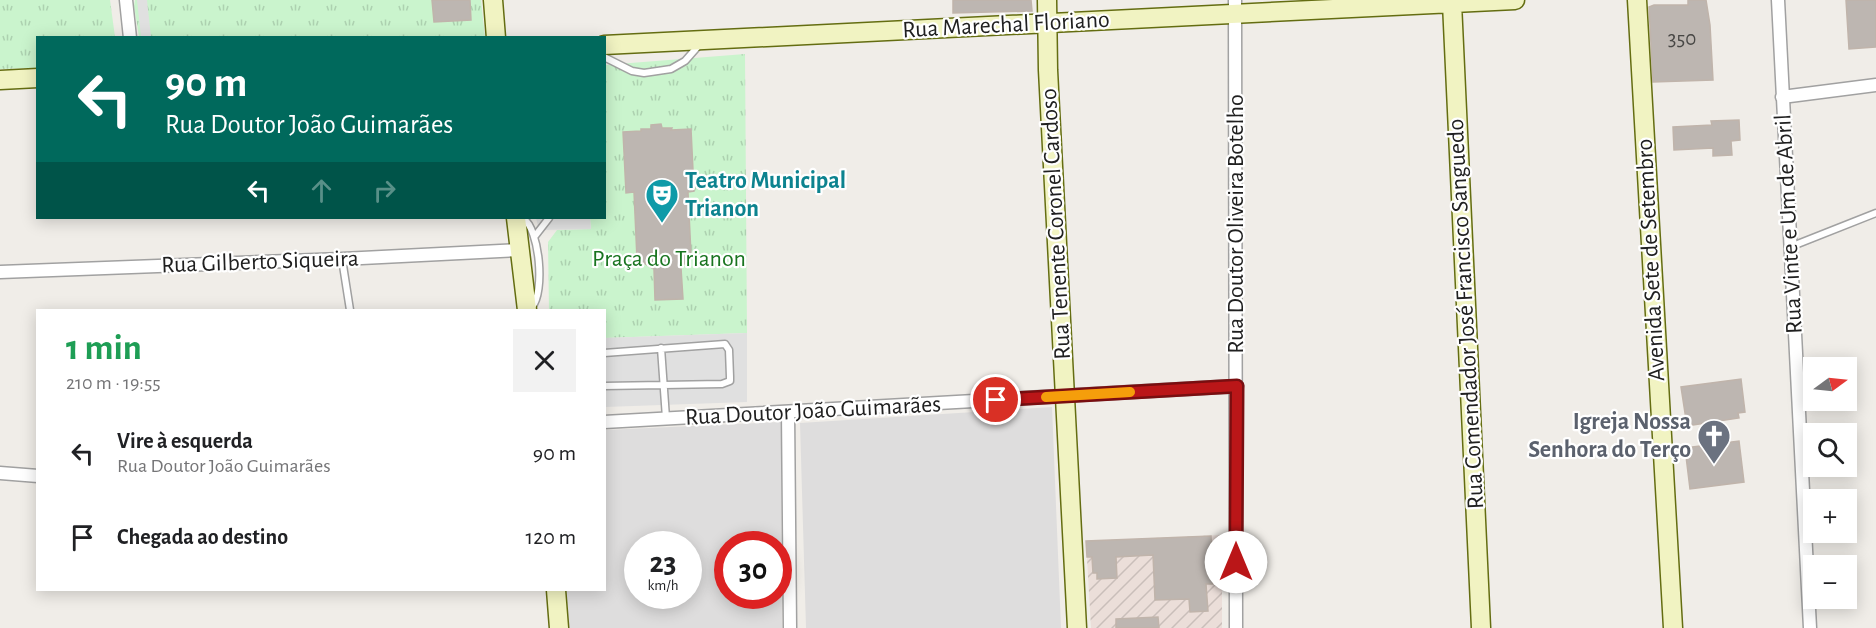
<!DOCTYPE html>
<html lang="pt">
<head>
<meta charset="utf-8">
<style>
	:root { --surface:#fff; --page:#f2f2f2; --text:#202124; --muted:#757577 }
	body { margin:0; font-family:"Alegreya Sans",sans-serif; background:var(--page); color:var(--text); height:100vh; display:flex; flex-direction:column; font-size:22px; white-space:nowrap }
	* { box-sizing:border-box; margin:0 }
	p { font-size:20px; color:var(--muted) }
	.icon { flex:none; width:33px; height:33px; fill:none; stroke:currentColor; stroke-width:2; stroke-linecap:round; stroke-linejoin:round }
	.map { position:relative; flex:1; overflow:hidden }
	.side { position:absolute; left:36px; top:309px; width:570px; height:282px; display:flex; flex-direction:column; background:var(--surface); border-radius:0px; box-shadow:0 3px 15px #0003 }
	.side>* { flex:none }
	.banner { position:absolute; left:36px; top:36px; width:570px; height:183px; border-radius:0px; box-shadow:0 3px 15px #0003; background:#00695c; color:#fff; overflow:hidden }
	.needle { width:39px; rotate:75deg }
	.buttons { position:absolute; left:1803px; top:357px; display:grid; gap:12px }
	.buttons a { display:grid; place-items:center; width:54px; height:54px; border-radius:0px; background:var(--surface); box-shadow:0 3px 15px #0003; font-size:30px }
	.speed { position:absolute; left:624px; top:531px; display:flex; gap:12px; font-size:30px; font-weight:700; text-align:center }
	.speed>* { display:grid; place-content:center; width:78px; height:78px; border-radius:50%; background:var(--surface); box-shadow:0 3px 15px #0003; line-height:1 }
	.speed small { font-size:15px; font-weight:400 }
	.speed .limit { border:9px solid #d22; background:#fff; color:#111 }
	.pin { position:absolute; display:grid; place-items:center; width:51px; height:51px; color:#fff; margin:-26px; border:3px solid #fff; border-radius:50%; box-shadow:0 2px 6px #0007 }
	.me { position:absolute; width:66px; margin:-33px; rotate:0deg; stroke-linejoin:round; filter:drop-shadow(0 0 4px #0008) }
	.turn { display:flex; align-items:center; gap:21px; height:126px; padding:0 30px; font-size:27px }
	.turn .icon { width:78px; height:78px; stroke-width:2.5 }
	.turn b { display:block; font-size:42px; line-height:51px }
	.lanes { display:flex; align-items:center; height:57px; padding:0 30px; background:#0003; justify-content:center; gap:30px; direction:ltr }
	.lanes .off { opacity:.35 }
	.round { display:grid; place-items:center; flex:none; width:63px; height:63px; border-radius:0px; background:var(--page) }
	.head { display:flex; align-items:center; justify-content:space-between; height:102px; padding:0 30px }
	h1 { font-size:36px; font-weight:600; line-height:45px; color:#1e9e55 }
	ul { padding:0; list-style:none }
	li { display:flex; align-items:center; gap:18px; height:84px; padding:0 30px }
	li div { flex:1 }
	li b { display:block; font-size:22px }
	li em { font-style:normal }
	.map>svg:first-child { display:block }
</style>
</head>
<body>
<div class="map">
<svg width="1876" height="628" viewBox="0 0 1876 628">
	<defs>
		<pattern id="military-furrows" width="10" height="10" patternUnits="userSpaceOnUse" patternTransform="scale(1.5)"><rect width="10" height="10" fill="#ebded9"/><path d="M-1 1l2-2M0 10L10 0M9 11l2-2" fill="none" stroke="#c9beba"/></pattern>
		<pattern id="park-tufts" width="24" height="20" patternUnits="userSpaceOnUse" patternTransform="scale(1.5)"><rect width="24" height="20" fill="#caf4cd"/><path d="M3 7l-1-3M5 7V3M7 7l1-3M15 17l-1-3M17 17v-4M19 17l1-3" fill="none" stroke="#add1b0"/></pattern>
	</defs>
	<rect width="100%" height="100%" fill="#f0ede8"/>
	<path fill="#dedddd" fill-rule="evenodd" d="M 1052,407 L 1061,628 L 806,628 L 800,423 Z
		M 781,422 L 782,628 L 569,628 L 565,590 L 604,590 L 605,430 ZM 638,544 L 688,544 L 688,596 L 638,596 ZM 728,544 L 778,544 L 778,596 L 728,596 Z"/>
	<path fill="url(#military-furrows)" d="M 1222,535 L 1222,628 L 1091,628 L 1086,541 Z"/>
	<path fill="url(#park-tufts)" d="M 0,0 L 110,0 L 115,37 L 38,38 L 37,68 L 0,69 Z
		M 135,0 L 481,0 L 485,37 L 139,37 L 134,6 Z
		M 745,54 L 747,333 L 605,338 L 604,310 L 549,310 L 548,242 L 557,230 L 591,229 L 590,218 L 604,218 L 605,65 Z"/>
	<path fill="#e0e0e0" d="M 137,0 L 147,0 L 151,37 L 141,37 Z
		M 536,218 L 590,218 L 591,229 L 539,230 Z
		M 747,333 L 747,402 L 605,407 L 604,338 Z"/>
	<path fill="#bdb6b1" stroke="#c0b4ab" stroke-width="1.5" d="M 432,0 L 470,0 L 471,20 L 434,22 Z
		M 953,0 L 1031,0 L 1032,11 L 953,13 Z
		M 1688,0 L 1706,0 L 1710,25 L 1713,80 L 1653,82 L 1649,7 L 1654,5 L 1688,5 Z
		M 1846,0 L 1876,0 L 1876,47 L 1849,49 Z
		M 1739,120 L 1740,140 L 1731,141 L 1732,155 L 1713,156 L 1713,148 L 1674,150 L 1673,127 L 1712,125 L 1711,121 Z
		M 661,124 L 662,128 L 672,128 L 671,130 L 691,129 L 694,191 L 688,192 L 691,255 L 681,268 L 683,299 L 655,300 L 654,269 L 637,259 L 634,192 L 626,193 L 623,132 L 641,131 L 641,129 L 651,129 L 651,125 Z
		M 1741,379 L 1745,412 L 1738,413 L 1739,418 L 1687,426 L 1681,387 Z
		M 1739,441 L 1744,482 L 1690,489 L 1685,448 Z
		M 1211,536 L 1213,584 L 1206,584 L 1208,611 L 1190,612 L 1189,599 L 1155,600 L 1153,555 L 1116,557 L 1117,578 L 1097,579 L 1097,573 L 1093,573 L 1092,557 L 1087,557 L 1086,541 Z
		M 1158,617 L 1159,628 L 1116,628 L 1116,619 Z"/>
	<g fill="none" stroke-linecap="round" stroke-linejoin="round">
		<g stroke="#a1a1a1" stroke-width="9">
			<path id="service" d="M 604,57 L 632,71 L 644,73 L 671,69 L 685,61 L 700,44
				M 523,218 C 540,230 545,292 532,307
				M 535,236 L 549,218
				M 1790,247 L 1876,213
				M 342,259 L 350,310
				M 661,348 L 666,418
				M 604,353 L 725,344 L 729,350 L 730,377 L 730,381 L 722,384 L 604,386"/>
		</g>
		<g stroke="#a1a1a1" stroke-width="15">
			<path id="minor" d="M 126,0 L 130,38
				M 1235,0 L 1236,628
				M 1778,0 L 1810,628
				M 1782,97 L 1876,85
				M 0,272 L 342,259 L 520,250
				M 788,412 L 790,628
				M 604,422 L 1237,386
				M 0,473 L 38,476"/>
		</g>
		<g stroke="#646d11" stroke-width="21">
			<path id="secondary" d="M 493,0 L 496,38
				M 1047,0 L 1048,70 L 1077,628
				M 1637,0 L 1673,628
				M 1452,3 L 1481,628
				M 604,45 L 1515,0
				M 0,80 L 38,78
				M 516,218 L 527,310
				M 556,590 L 559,628"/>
		</g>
		<use href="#service" stroke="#fff" stroke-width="6"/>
		<use href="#minor" stroke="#fff" stroke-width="12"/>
		<use href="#secondary" stroke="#f1f3c2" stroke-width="18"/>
	</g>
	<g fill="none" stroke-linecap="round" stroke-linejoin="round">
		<g stroke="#790e10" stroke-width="15">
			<path id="route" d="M 996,400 L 1237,386 L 1236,562"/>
		</g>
		<use href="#route" stroke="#ba1618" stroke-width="10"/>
		<path stroke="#f59e0b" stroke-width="10" d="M 1046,397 L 1130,392"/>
	</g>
	<defs>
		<g id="theatre-pin" transform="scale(1.725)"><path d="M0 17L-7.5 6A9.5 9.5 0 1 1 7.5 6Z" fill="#0f9aa8" stroke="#fff"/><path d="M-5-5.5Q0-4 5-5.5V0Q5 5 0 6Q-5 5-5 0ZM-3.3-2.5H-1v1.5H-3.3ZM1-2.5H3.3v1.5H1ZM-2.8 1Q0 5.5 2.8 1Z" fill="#fff"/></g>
		<g id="church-pin" transform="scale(1.725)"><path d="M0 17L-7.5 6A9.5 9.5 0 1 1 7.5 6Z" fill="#6b7280" stroke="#fff"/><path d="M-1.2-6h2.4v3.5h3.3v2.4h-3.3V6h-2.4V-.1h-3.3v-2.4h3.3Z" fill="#fff"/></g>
	</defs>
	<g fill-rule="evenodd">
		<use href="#theatre-pin" x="662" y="195"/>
		<use href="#church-pin" x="1714" y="436"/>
	</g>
	<g text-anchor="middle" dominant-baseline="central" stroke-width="4.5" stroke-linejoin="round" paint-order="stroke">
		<g font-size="21" fill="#474644">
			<text x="1682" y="38">350</text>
		</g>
		<g font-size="24" fill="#202020" stroke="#fff">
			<text transform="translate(1006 25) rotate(-3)">Rua Marechal Floriano</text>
			<text transform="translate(1056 224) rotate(-93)">Rua Tenente Coronel Cardoso</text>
			<text transform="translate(1236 224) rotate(-90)">Rua Doutor Oliveira Botelho</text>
			<text transform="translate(1789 224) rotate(-93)">Rua Vinte e Um de Abril</text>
			<text transform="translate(1651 260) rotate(-93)">Avenida Sete de Setembro</text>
			<text transform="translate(260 262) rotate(-2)">Rua Gilberto Siqueira</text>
			<text transform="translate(1466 314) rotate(-93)">Rua Comendador José Francisco Sanguedo</text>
			<text transform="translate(813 411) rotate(-3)">Rua Doutor João Guimarães</text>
		</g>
		<g font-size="24" font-weight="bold" fill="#0d838f" stroke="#fff" text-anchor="start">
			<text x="685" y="181">Teatro Municipal<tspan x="685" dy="28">Trianon</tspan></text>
		</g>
		<g font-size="24" fill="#18741f" stroke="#fff">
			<text x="669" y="259">Praça do Trianon</text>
		</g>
		<g font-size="24" font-weight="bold" fill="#5b616d" stroke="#fff" text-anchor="end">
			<text x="1691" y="422">Igreja Nossa<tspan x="1691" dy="28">Senhora do Terço</tspan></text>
		</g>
	</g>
</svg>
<div class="buttons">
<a><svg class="needle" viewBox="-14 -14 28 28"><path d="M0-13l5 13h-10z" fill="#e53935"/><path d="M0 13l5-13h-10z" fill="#757577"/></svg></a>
<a><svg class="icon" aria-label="search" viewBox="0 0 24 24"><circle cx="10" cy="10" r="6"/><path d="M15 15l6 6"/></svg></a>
<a>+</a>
<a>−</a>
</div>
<div class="speed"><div>23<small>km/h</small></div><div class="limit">30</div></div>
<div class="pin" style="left:996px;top:400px;background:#d93025"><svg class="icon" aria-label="arrive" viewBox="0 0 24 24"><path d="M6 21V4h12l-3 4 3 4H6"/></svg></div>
<svg class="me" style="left:1236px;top:562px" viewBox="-20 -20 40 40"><circle r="19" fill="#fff"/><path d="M0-13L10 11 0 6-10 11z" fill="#ba1618"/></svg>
<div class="banner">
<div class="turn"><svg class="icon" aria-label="left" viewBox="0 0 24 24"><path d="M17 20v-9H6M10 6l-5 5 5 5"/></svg><div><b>90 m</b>Rua Doutor João Guimarães</div></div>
<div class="lanes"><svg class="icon" aria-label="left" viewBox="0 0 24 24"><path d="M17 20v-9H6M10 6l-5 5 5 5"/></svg><svg class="icon off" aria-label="ahead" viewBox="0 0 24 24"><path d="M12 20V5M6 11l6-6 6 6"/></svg><svg class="icon off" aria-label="right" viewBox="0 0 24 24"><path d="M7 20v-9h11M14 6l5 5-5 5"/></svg></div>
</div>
<section class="side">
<div class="head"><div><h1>1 min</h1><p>210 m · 19:55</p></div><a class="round"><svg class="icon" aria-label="close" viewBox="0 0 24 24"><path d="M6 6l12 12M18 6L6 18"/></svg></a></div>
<ul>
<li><svg class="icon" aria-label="left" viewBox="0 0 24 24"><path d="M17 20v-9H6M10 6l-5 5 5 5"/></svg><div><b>Vire à esquerda</b><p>Rua Doutor João Guimarães</p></div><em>90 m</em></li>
<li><svg class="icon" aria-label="arrive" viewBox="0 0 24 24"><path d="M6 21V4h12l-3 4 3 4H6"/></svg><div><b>Chegada ao destino</b></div><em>120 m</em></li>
</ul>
</section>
</div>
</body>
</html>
